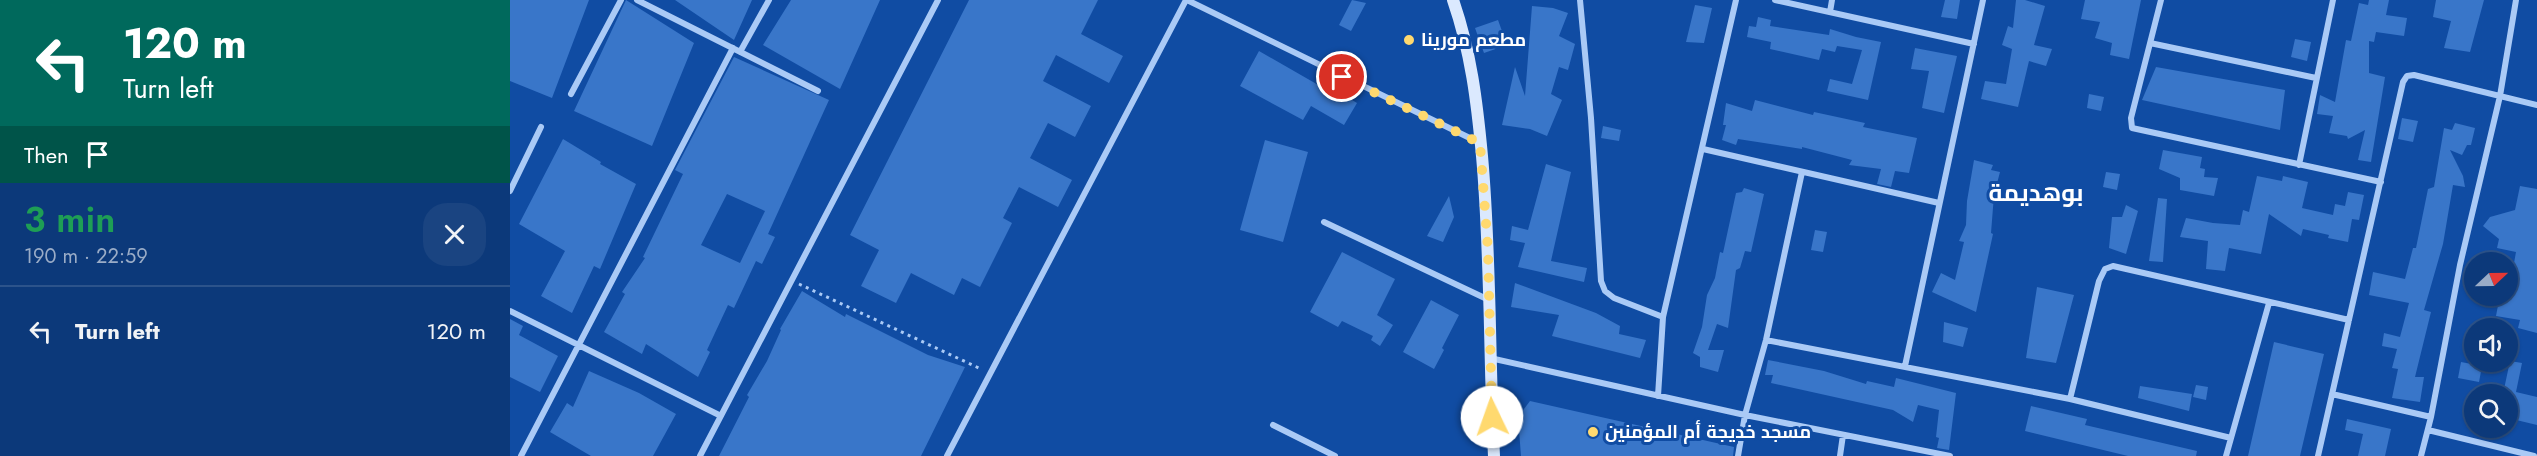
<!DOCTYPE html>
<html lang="en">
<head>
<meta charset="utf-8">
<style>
	:root { --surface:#0c397a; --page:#1a4481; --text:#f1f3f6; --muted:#9aacc7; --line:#2c538b }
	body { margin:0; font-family:Jost,Cairo,sans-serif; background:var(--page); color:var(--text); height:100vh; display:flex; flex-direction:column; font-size:22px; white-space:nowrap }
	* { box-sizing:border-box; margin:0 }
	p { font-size:20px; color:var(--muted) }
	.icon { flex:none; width:33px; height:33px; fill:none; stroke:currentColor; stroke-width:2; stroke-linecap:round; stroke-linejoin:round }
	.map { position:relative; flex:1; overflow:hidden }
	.panel { display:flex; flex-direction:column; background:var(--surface); width:510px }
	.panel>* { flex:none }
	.guide { background:#00695c; color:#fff; overflow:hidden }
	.needle { width:39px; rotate:68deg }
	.fabs { position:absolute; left:1954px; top:252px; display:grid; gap:12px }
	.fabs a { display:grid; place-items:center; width:54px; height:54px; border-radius:50%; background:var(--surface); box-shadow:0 2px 4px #0004,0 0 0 2px var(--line); font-size:30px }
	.pin { position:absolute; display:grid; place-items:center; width:51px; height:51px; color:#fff; margin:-26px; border:3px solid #fff; border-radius:50%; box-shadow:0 2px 6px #0007 }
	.me { position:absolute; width:66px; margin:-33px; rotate:357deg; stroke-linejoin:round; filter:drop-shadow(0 0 4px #0008) }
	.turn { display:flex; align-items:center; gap:21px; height:126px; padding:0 24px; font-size:27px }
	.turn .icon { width:78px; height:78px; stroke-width:2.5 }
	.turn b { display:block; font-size:42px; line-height:51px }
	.then { display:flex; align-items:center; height:57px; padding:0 24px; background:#0003; gap:12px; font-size:22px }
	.round { display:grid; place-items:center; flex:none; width:63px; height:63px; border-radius:24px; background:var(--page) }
	.overview { display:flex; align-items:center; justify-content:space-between; height:102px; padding:0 24px }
	h1 { font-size:36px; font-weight:600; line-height:45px; color:#1e9e55 }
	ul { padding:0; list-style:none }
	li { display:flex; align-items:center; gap:18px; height:90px; padding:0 24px; border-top:2px solid var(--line) }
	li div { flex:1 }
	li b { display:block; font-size:22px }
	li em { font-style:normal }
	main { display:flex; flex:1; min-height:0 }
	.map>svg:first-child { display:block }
</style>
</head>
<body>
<main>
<section class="panel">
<div class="guide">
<div class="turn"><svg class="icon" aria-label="left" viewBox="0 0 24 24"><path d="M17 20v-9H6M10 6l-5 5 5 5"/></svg><div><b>120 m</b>Turn left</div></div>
<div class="then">Then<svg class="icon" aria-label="arrive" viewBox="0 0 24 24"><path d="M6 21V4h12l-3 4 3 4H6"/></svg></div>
</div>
<div class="overview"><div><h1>3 min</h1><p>190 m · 22:59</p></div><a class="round"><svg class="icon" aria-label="close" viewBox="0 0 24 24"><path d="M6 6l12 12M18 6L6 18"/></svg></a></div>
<ul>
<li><svg class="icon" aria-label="left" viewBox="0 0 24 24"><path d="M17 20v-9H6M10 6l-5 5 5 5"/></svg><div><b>Turn left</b></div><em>120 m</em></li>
</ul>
</section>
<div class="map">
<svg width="2027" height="456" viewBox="0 0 2027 456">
	<rect width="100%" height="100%" fill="#104ca3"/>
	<path fill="#3976c9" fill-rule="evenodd" d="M 0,0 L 79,0 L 42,98 L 0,81 Z
		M 116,0 L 184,43 L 142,146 L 64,111 Z
		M 165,0 L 242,0 L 224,40 Z
		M 281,0 L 370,0 L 330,89 L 253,45 Z
		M 459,0 L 588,0 L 571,34 L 613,56 L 599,83 L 546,55 L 533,81 L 581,106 L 565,137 L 538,123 L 520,158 L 562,180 L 548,207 L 509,187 L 493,218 L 502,223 L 470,287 L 452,278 L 444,295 L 401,273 L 386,303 L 351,286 L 369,250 L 340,235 Z
		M 842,0 L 856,3 L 841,31 L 829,25 Z
		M 1435,0 L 1450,0 L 1447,19 L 1431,17 Z
		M 1506,0 L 1515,0 L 1535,6 L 1524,45 L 1542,49 L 1536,66 L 1519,61 L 1508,107 L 1471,99 L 1475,81 L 1496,84 L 1502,49 L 1492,45 L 1498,26 L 1503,28 Z
		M 1575,0 L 1631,0 L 1619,59 L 1600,55 L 1602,43 L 1585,38 L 1590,22 L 1571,19 Z
		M 1859,0 L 1879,0 L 1876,15 L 1897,18 L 1894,36 L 1866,32 L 1864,42 L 1859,41 L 1859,73 L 1875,77 L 1861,162 L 1848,160 L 1855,130 L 1838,139 L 1837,136 L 1819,133 L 1823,116 L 1807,114 L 1810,95 L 1825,102 L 1836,40 L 1841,41 L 1849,3 L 1858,5 Z
		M 1926,0 L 1974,0 L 1960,52 L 1934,48 L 1941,21 L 1923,17 Z
		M 1185,5 L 1202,8 L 1194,43 L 1176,42 Z
		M 1022,6 L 1043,8 L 1058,13 L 1049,36 L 1065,44 L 1058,70 L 1049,67 L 1041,94 L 1052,100 L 1037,136 L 1020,129 L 992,125 L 1005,67 L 1015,96 Z
		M 1248,17 L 1261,20 L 1260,26 L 1319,35 L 1320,29 L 1346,37 L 1371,42 L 1358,100 L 1317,91 L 1320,79 L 1342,84 L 1352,50 L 1327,46 L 1325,52 L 1312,49 L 1309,60 L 1260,49 L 1261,42 L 1237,37 L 1239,26 L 1246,27 Z
		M 988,20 L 997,45 L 974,53 L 965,28 Z
		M 1785,39 L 1801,42 L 1797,61 L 1781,57 Z
		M 1405,48 L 1447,56 L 1434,113 L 1412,108 L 1419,71 L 1401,69 Z
		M 749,51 L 817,90 L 819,86 L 847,103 L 834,125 L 801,106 L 793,120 L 730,86 Z
		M 224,57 L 319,100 L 258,234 L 265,237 L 252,264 L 246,261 L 224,308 L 218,305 L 197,350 L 200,352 L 188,377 L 136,344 L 132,354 L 94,332 L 115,294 L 112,292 L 135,258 L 133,257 L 173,174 L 165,170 ZM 217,194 L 255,211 L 230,263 L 191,245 Z
		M 1646,67 L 1775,90 L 1770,130 L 1632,100 Z
		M 1579,94 L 1594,97 L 1591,111 L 1577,108 Z
		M 1245,100 L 1303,115 L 1304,112 L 1355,123 L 1353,127 L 1407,138 L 1399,173 L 1385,171 L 1381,187 L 1367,184 L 1371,169 L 1339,165 L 1342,160 L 1292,147 L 1292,149 L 1228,139 L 1226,145 L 1212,140 L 1216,125 L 1213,125 L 1216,103 L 1242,111 Z
		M 1892,118 L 1908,121 L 1903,142 L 1888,139 Z
		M 1945,123 L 1965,128 L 1961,145 L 1957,145 L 1952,155 L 1940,150 L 1953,176 L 1955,187 L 1943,185 L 1933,244 L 1914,310 L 1921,312 L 1905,377 L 1914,377 L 1910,402 L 1882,398 L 1888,369 L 1882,368 L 1887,349 L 1872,346 L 1874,333 L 1890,337 L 1899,303 L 1859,295 L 1863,272 L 1895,279 L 1903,248 L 1906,248 L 1918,189 L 1924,187 L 1934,128 L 1942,130 Z
		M 1093,126 L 1111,130 L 1109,141 L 1091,138 Z
		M 53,139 L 91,162 L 90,164 L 126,184 L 90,269 L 84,266 L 62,313 L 31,296 L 55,251 L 9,224 Z
		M 755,140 L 798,152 L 773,242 L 730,230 Z
		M 1653,150 L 1692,157 L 1690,168 L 1695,169 L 1694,177 L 1708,178 L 1704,196 L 1670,190 L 1670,178 L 1649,169 Z
		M 1464,160 L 1483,165 L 1481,170 L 1490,172 L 1484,195 L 1481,233 L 1483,234 L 1466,312 L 1422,292 L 1431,273 L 1445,280 L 1454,242 L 1449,241 L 1456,225 L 1457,201 Z
		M 1036,164 L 1061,172 L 1041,261 L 1077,268 L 1074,282 L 1008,267 L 1015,243 L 1000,240 L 1002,226 L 1018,230 Z
		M 1596,172 L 1610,174 L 1607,190 L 1593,187 Z
		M 1747,176 L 1772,181 L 1773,176 L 1798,182 L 1792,208 L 1823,215 L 1825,204 L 1835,206 L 1838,192 L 1854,195 L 1849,220 L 1842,219 L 1838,242 L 1818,238 L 1819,235 L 1793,229 L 1791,236 L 1759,214 L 1751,254 L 1719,248 L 1715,271 L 1696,269 L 1698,241 L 1670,237 L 1676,218 L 1703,223 L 1730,225 L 1733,210 L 1739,212 Z
		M 2010,186 L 2027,189 L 2027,333 L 2008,328 L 2010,320 L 1986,316 L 1989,300 L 1997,302 L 2006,252 L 1987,248 L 1989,239 L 1973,226 L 1980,217 L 2005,210 Z
		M 1234,188 L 1254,194 L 1241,252 L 1235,251 L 1230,268 L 1226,270 L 1218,328 L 1207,324 L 1198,350 L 1214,350 L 1208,372 L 1190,367 L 1190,357 L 1183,353 L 1192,327 L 1197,295 L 1205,278 L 1210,252 L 1213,253 L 1226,193 L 1232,192 Z
		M 939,196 L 944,217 L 933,242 L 917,236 Z
		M 1648,198 L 1657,199 L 1653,262 L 1639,261 Z
		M 1616,205 L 1628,211 L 1616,254 L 1599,248 L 1602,217 L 1612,217 Z
		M 1305,230 L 1317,232 L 1313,252 L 1301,250 Z
		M 832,252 L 885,279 L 867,315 L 883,325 L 870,346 L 861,340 L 863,336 L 832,321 L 828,327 L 800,312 Z
		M 1005,283 L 1086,313 L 1110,326 L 1109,334 L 1136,340 L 1130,358 L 1042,336 L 1049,315 L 1001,307 Z
		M 1527,287 L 1564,295 L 1546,363 L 1516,358 Z
		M 292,291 L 335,317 L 336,314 L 418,355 L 455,367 L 411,456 L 209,456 L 239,397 L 237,395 L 257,361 L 271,330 L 270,329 Z
		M 921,300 L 949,315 L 932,348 L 934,350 L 924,369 L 893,352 Z
		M 0,319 L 13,326 L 9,335 L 48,356 L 30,392 L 0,377 Z
		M 1434,322 L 1458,328 L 1453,347 L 1433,342 Z
		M 1764,342 L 1814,354 L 1790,456 L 1738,456 Z
		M 1258,360 L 1314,371 L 1356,384 L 1357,381 L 1384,387 L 1386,378 L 1446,393 L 1439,450 L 1427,448 L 1429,438 L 1426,437 L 1429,410 L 1408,405 L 1403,422 L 1383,410 L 1261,383 L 1263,375 L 1255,375 Z
		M 2000,361 L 2012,363 L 2006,392 L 2027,397 L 2027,425 L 1998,418 L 1998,394 L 1993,394 Z
		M 1951,362 L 1972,366 L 1969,382 L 1948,378 Z
		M 79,371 L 129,393 L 166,414 L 143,456 L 81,456 L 40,432 L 57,403 L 63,407 Z
		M 1686,385 L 1698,387 L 1696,400 L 1683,397 Z
		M 1630,386 L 1682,394 L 1679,411 L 1628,398 Z
		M 1020,401 L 1224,447 L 1223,456 L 1011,456 L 1008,417 Z
		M 1521,406 L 1577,419 L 1575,425 L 1687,451 L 1686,456 L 1618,456 L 1515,431 Z
		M 1837,419 L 1881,429 L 1875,456 L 1848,456 L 1853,434 L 1835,430 Z"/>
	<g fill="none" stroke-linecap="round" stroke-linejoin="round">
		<path stroke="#aacaf6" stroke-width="3" stroke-dasharray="3 4.5" stroke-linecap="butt" d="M 289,284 L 471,369"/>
		<path stroke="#aacaf6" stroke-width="6" d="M 127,0 L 308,91
			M 677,0 L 970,143
			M 1070,0 L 1081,118 L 1091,281 L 1095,291 L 1104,298 L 1153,317
			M 1265,0 L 1464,44
			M 1651,0 L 1621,118 L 1622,128 L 1871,182
			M 1320,12 L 1322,0
			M 1640,43 L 1806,78
			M 230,52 L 259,0
			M 61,94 L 111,0
			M 1193,149 L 1429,203
			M 1789,165 L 1823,0
			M 0,191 L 31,127
			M 814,222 L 979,300
			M 0,311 L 211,416
			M 1256,340 L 1560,399 L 1721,438
			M 980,358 L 1235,415 L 1440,456
			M 1395,366 L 1473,0
			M 1822,394 L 1921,417 L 1950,265 L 1990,96 L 2006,0
			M 1148,396 L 1153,317 L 1226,0
			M 1560,399 L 1589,281 L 1595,269 L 1603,266 L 1839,320
			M 763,425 L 825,456
			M 1918,430 L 2024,456
			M 11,456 L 223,48
			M 190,456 L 428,0
			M 437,456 L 676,0
			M 1228,456 L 1235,415 L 1256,340 L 1292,172
			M 1330,456 L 1333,435
			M 1716,456 L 1759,303
			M 1808,456 L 1893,82 L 1897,76 L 1904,75 L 2027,105
			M 1911,456 L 1921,417"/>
		<path stroke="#dbe9fe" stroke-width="12" d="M 943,0 C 961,52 967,102 972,156 C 981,256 979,356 984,456"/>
	</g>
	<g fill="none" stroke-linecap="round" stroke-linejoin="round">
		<path stroke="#ffd96f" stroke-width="10" stroke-dasharray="0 18" d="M 832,77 L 970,143 L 978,250 L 982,417"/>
	</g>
	<g fill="#ffd96f" stroke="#104ca3" stroke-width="2">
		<circle cx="899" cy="40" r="6"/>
		<circle cx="1083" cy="432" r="6"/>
	</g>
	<g text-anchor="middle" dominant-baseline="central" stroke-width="6" stroke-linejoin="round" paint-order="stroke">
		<g font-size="18" font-weight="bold" fill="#fff" stroke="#104ca3" text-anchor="start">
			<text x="911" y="40">مطعم مورينا</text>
			<text x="1095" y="432">مسجد خديجة أم المؤمنين</text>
		</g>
		<g font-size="24" font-weight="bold" fill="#fff" stroke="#104ca3">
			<text x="1526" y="192">بوهديمة</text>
		</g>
	</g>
</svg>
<div class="fabs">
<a><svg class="needle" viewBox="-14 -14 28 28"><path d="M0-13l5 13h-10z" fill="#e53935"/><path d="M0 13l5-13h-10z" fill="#9aacc7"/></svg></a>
<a><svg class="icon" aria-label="sound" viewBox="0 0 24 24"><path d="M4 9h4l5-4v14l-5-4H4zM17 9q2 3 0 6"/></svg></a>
<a><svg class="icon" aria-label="search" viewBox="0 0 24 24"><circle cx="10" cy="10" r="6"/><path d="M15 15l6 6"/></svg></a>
</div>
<div class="pin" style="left:832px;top:77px;background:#d93025"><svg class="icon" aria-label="arrive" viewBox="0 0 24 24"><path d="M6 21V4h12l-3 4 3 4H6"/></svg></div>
<svg class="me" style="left:982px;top:417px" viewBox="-20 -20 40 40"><circle r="19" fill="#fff"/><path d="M0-13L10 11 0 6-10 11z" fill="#ffd96f"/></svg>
</div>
</main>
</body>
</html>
